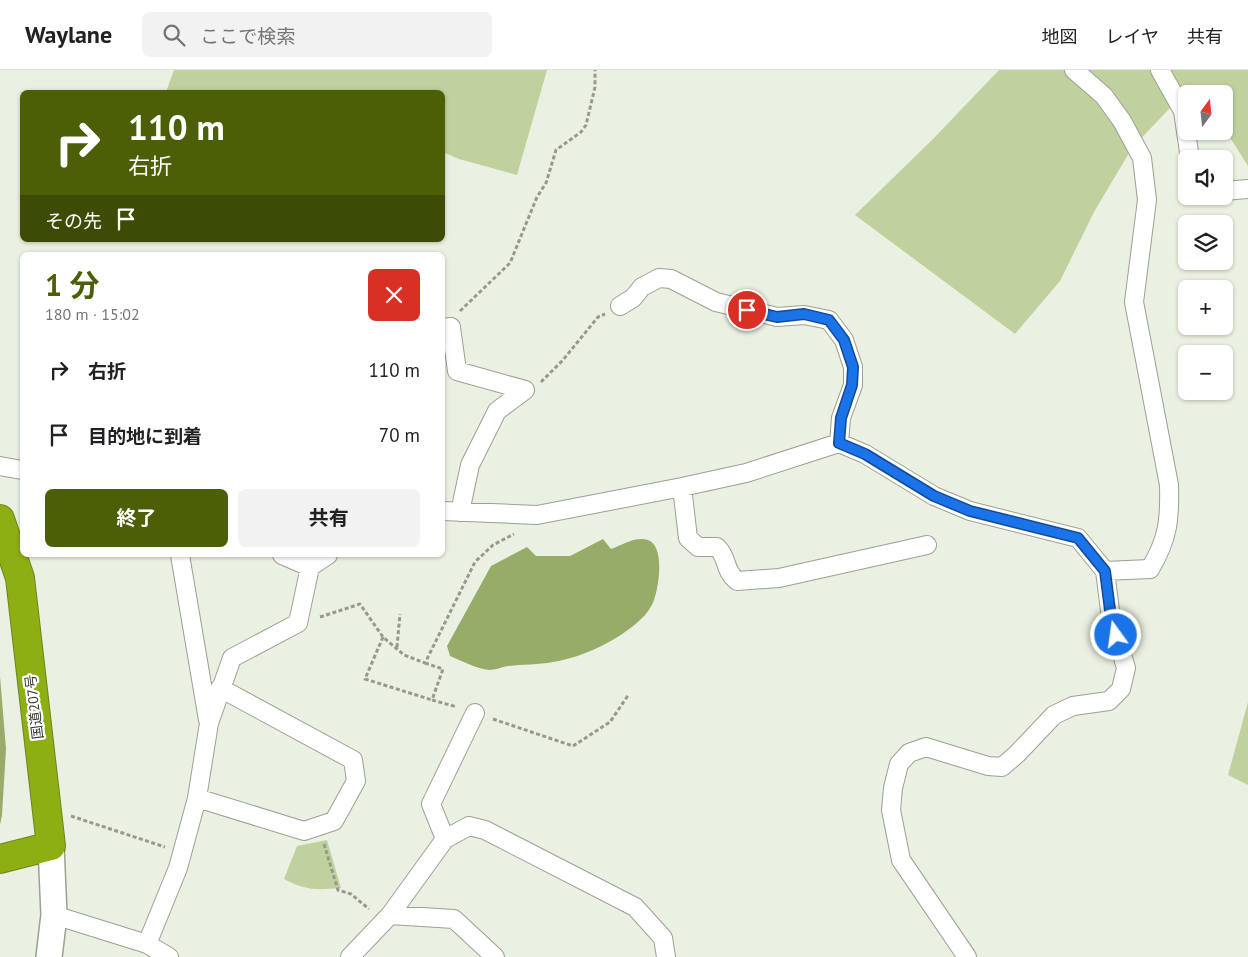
<!DOCTYPE html>
<html lang="ja">
<head>
<meta charset="utf-8">
<style>
	:root { --surface:#fff; --page:#f2f2f2; --text:#202124; --muted:#757577; --line:#e0e0e0; --accent:#4b5f06 }
	body { margin:0; font-family:"PT Sans","Noto Sans JP",sans-serif; background:var(--page); color:var(--text); height:100vh; display:flex; flex-direction:column; font-size:19px; white-space:nowrap }
	* { box-sizing:border-box; margin:0 }
	p { font-size:16px; color:var(--muted) }
	.icon { flex:none; width:28px; height:28px; fill:none; stroke:currentColor; stroke-width:2; stroke-linecap:round; stroke-linejoin:round }
	.map { position:relative; flex:1; overflow:hidden }
	.sheet { position:absolute; left:20px; top:182px; width:425px; height:305px; display:flex; flex-direction:column; background:var(--surface); border-radius:8px; box-shadow:0 1px 4px #0004 }
	.sheet>* { flex:none }
	.banner { position:absolute; left:20px; top:20px; width:425px; height:152px; border-radius:8px; box-shadow:0 1px 4px #0004; background:#4b5f06; color:#fff; overflow:hidden }
	.needle { width:32px; rotate:15deg }
	.controls { position:absolute; left:1178px; top:15px; display:grid; gap:10px }
	.controls a { display:grid; place-items:center; width:55px; height:55px; border-radius:8px; background:var(--surface); box-shadow:0 1px 4px #0004; font-size:25px }
	.pin { position:absolute; display:grid; place-items:center; width:42px; height:42px; color:#fff; margin:-21px; border:2px solid #fff; border-radius:50%; box-shadow:0 1px 5px #0007 }
	.me { position:absolute; width:55px; margin:-28px; rotate:346deg; stroke-linejoin:round; filter:drop-shadow(0 0 4px #0008) }
	.turn { display:flex; align-items:center; gap:18px; height:105px; padding:0 25px; font-size:22px }
	.turn .icon { width:65px; height:65px; stroke-width:2.5 }
	.turn b { display:block; font-size:35px; line-height:42px }
	.then { display:flex; align-items:center; height:48px; padding:0 25px; background:#0003; gap:10px; font-size:19px }
	.round { display:grid; place-items:center; flex:none; width:52px; height:52px; border-radius:8px; background:var(--page) }
	.overview { display:flex; align-items:center; justify-content:space-between; height:85px; padding:0 25px }
	h1 { font-size:30px; font-weight:700; line-height:38px; color:var(--accent) }
	.button { display:flex; gap:10px; margin-top:auto; padding:10px 25px }
	.button a { flex:1; height:58px; border-radius:8px; background:var(--accent); color:#fff; font-size:20px; font-weight:700; line-height:58px; text-align:center }
	.button a+a { background:var(--page); color:var(--text) }
	ul { padding:0; list-style:none }
	li { display:flex; align-items:center; gap:15px; height:65px; padding:0 25px }
	li div { flex:1 }
	li b { display:block; font-size:19px }
	li em { font-style:normal }
	header { display:flex; align-items:center; gap:30px; box-sizing:border-box; height:70px; padding:0 25px; background:var(--surface); border-bottom:1px solid var(--line) }
	header strong { font-size:24px }
	nav { display:flex; gap:28px; margin-inline-start:auto; font-size:18px }
	.search { width:350px; height:45px; background:var(--page); display:flex; align-items:center; gap:12px; box-sizing:border-box; padding:0 18px; border-radius:8px; color:var(--muted); font-size:19px }
	.map>svg:first-child { display:block }
</style>
</head>
<body>
<header>
<strong>Waylane</strong>
<div class="search"><svg class="icon" aria-label="search" viewBox="0 0 24 24"><circle cx="10" cy="10" r="6"/><path d="M15 15l6 6"/></svg>ここで検索</div>
<nav><a>地図</a><a>レイヤ</a><a>共有</a></nav>
</header>
<div class="map">
<svg width="1248" height="887" viewBox="0 0 1248 887">
	<rect width="100%" height="100%" fill="#ebf1e2"/>
	<path fill="#c0d19d" d="M 174,0 L 547,0 L 517,105 L 459,89 L 443,82 L 442,22 L 166,22 Z
		M 999,0 L 1248,0 L 1248,96 L 1224,58 L 1224,24 L 1186,24 L 1186,40 L 1170,38 L 1132,78 L 1094,142 L 1060,211 L 1015,264 L 855,145 L 934,68 Z
		M 1248,632 L 1248,715 L 1228,705 Z
		M 327,770 L 341,818 C 316,820 307,821 284,809 L 297,776 Z"/>
	<path fill="#97ac68" d="M 603,469 L 611,479 C 622,475 636,466 648,470 C 665,476 659,516 654,530 C 652,536 646,545 641,549 C 619,570 584,587 553,592 C 538,595 523,594 508,596 C 501,597 496,600 489,600 C 477,599 462,591 450,586 L 447,576 L 491,496 L 527,477 L 536,486 L 570,486 Z
		M 0,606 L 6,679 L 2,745 L 0,755 Z"/>
	<g fill="none" stroke-linecap="round" stroke-linejoin="round">
		<g stroke="#9ba092" stroke-width="20">
			<path id="street" d="M 1074,0 L 1104,26 L 1122,51 L 1142,88 L 1147,130 L 1134,232 L 1169,415 C 1170,450 1168,469 1150,499 L 1105,501
				M 1160,0 L 1183,41 L 1190,89
				M 1224,121 L 1248,119
				M 620,236 L 633,228 L 642,217 L 659,208 L 671,209 L 716,232 L 777,247 L 804,245 L 829,250 L 844,270 L 853,297 L 853,315 L 841,348 L 839,373
				M 442,258 L 451,257 L 457,301 L 525,320
				M 0,396 L 22,400
				M 682,417 L 688,468 L 698,477 L 717,477 C 729,489 723,499 737,511 L 779,508 L 927,475
				M 442,441 L 537,445 L 682,417 L 746,403 L 839,373 L 865,384 L 934,426 L 970,441 L 1078,468 L 1105,501 L 1111,548 L 1126,598 L 1121,619 L 1109,631 L 1073,636 L 1054,645 L 1017,684 L 1002,697 L 988,696 L 926,677 L 909,683 L 899,694 L 893,718 L 891,740 L 901,790 L 967,887
				M 460,442 L 470,395 L 497,341 L 525,320
				M 180,485 L 208,650
				M 282,485 L 310,497
				M 197,728 L 304,761 L 334,751 L 356,711 L 353,690 L 220,618
				M 445,769 L 469,756 L 485,760 L 635,837 L 663,868 L 666,887
				M 54,845 L 147,874 L 169,887
				M 390,845 L 454,849 L 495,887
				M 147,874 L 178,798 L 197,728 L 209,653 L 232,588 L 298,553 L 310,497 L 328,485
				M 350,887 L 390,845 L 445,769 L 431,734 L 475,643"/>
		</g>
		<g stroke="#9ba092" stroke-width="28">
			<path id="secondary" d="M 49,887 L 54,845 L 51,776"/>
		</g>
		<g stroke="#6f851e" stroke-width="30">
			<path id="highway" d="M 0,449 L 20,508 L 51,776 L 0,789"/>
		</g>
		<path stroke="#95998e" stroke-width="3" stroke-dasharray="4 2.5" stroke-linecap="butt" d="M 460,241 L 510,193 L 537,127 L 546,113 L 556,80 L 581,62 L 586,55 L 595,17 L 595,0
			M 541,312 L 563,290 L 598,247 L 605,244
			M 320,547 L 360,534 L 383,567 L 404,585 L 425,593 L 475,492 L 493,475 L 514,464
			M 383,567 L 365,609 L 432,630
			M 397,577 L 400,544
			M 425,593 L 443,599 L 432,630 L 457,637
			M 493,649 L 573,676 L 610,652 L 629,624
			M 71,746 L 165,777
			M 324,774 L 338,820 L 351,824 L 369,839"/>
		<use href="#street" stroke="#fff" stroke-width="18"/>
		<use href="#secondary" stroke="#fff" stroke-width="25"/>
		<use href="#highway" stroke="#8daf14" stroke-width="28"/>
	</g>
	<g fill="none" stroke-linecap="round" stroke-linejoin="round">
		<g stroke="#114b97" stroke-width="12">
			<path id="route" d="M 747,240 L 777,247 L 804,244 L 829,250 L 844,270 L 853,297 L 852,315 L 841,348 L 839,373 L 865,384 L 934,426 L 970,441 L 1078,468 L 1105,501 L 1111,548 L 1116,565"/>
		</g>
		<use href="#route" stroke="#1a73e8" stroke-width="9"/>
	</g>
	<g text-anchor="middle" dominant-baseline="central" stroke-width="4.5" stroke-linejoin="round" paint-order="stroke">
		<g font-size="14" fill="#363832" stroke="#fff">
			<text transform="translate(34 637) rotate(-97)">国道207号</text>
		</g>
	</g>
</svg>
<div class="controls">
<a><svg class="needle" viewBox="-14 -14 28 28"><path d="M0-13l5 13h-10z" fill="#e53935"/><path d="M0 13l5-13h-10z" fill="#757577"/></svg></a>
<a><svg class="icon" aria-label="sound" viewBox="0 0 24 24"><path d="M4 9h4l5-4v14l-5-4H4zM17 9q2 3 0 6"/></svg></a>
<a><svg class="icon" aria-label="layers" viewBox="0 0 24 24"><path d="M12 4l9 5-9 5-9-5zM3 14l9 5 9-5"/></svg></a>
<a>+</a>
<a>−</a>
</div>
<div class="pin" style="left:747px;top:240px;background:#d93025"><svg class="icon" aria-label="arrive" viewBox="0 0 24 24"><path d="M6 21V4h12l-3 4 3 4H6"/></svg></div>
<svg class="me" style="left:1116px;top:565px" viewBox="-20 -20 40 40"><circle r="17" fill="#1a73e8" stroke="#fff" stroke-width="3"/><path d="M0-11L8 9 0 5-8 9z" fill="#fff"/></svg>
<div class="banner">
<div class="turn"><svg class="icon" aria-label="right" viewBox="0 0 24 24"><path d="M7 20v-9h11M14 6l5 5-5 5"/></svg><div><b>110 m</b>右折</div></div>
<div class="then">その先<svg class="icon" aria-label="arrive" viewBox="0 0 24 24"><path d="M6 21V4h12l-3 4 3 4H6"/></svg></div>
</div>
<section class="sheet">
<div class="overview"><div><h1>1 分</h1><p>180 m · 15:02</p></div><a class="round" style="background:#d93025;color:#fff"><svg class="icon" aria-label="close" viewBox="0 0 24 24"><path d="M6 6l12 12M18 6L6 18"/></svg></a></div>
<ul>
<li><svg class="icon" aria-label="right" viewBox="0 0 24 24"><path d="M7 20v-9h11M14 6l5 5-5 5"/></svg><div><b>右折</b></div><em>110 m</em></li>
<li><svg class="icon" aria-label="arrive" viewBox="0 0 24 24"><path d="M6 21V4h12l-3 4 3 4H6"/></svg><div><b>目的地に到着</b></div><em>70 m</em></li>
</ul>
<div class="button"><a>終了</a><a>共有</a></div>
</section>
</div>
</body>
</html>
